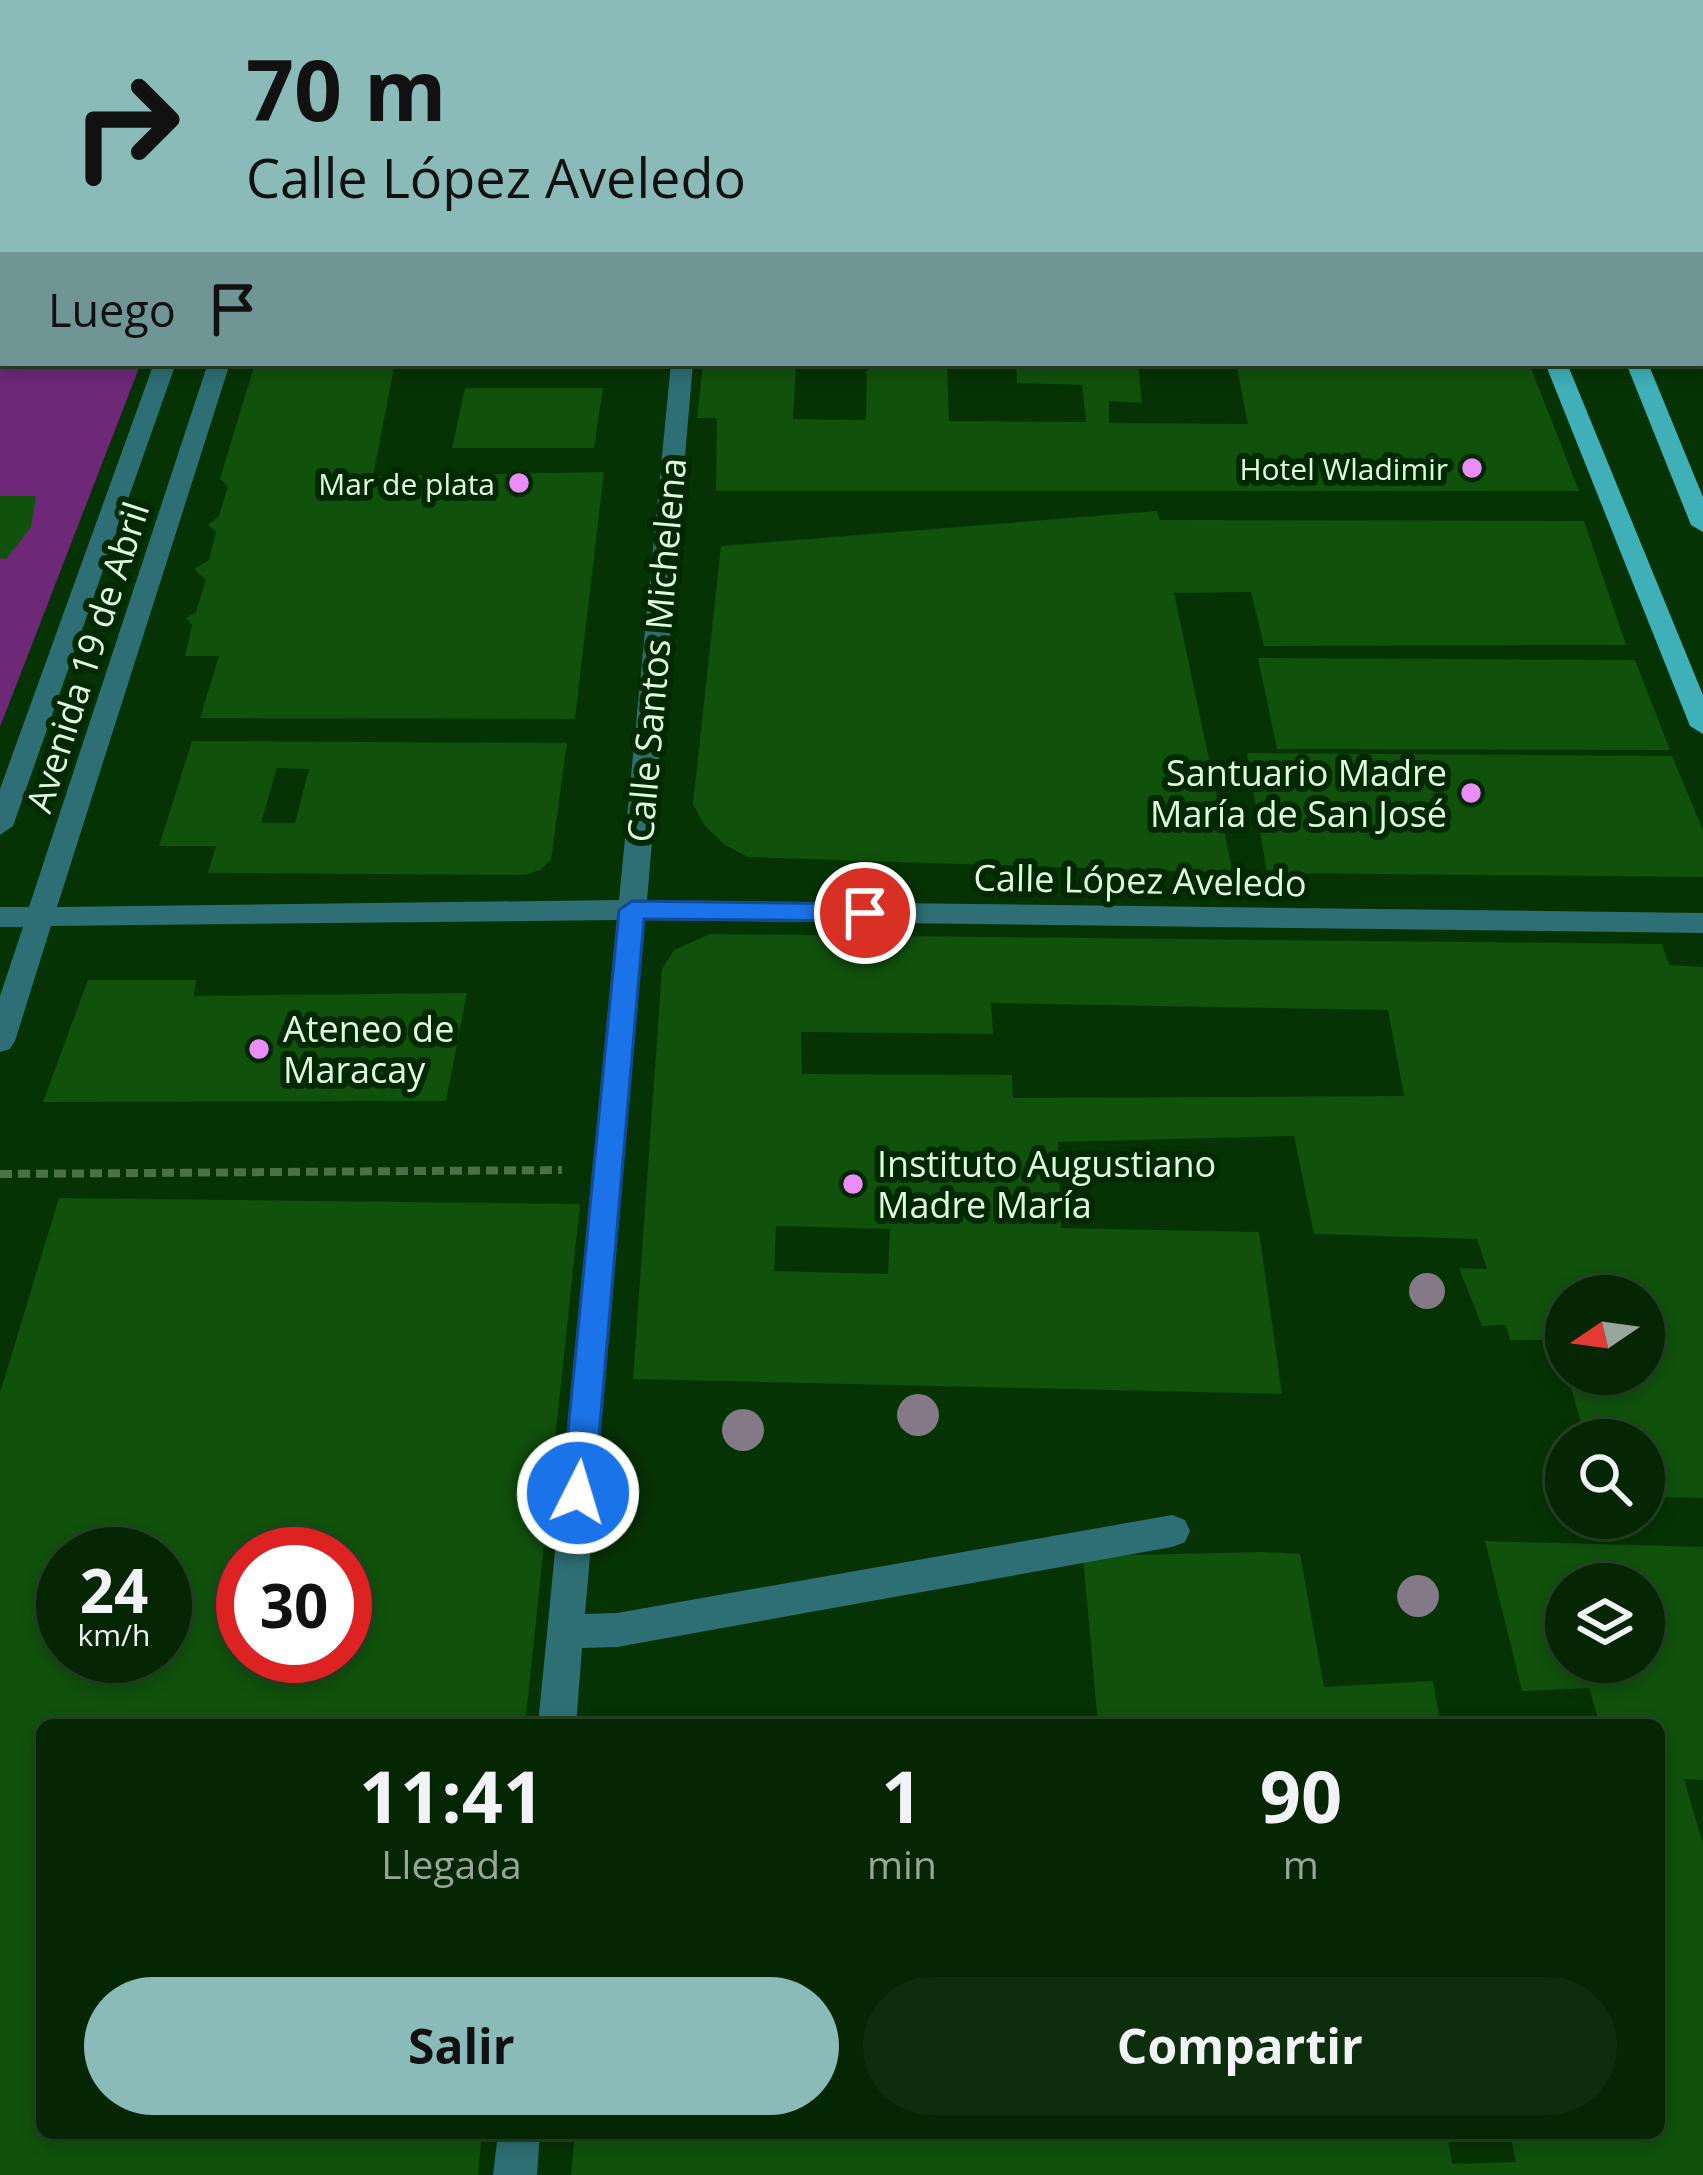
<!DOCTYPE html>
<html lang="es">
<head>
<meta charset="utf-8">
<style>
	:root { --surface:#042603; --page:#0d2e0d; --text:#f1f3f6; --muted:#97a59a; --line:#254325; --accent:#8bbbb9 }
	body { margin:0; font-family:"Open Sans",sans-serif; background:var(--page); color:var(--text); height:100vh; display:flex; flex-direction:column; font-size:45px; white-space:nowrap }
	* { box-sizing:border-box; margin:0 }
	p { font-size:39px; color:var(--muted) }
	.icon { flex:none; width:66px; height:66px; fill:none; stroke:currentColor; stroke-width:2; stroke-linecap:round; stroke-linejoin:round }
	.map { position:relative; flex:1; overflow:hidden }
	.sheet { position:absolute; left:36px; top:1719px; width:1629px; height:420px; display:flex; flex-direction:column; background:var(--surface); border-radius:18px; box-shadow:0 6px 18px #0003,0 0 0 3px var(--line) }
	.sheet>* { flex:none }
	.hud { position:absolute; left:0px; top:0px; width:1704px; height:366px; box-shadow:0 6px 18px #0003,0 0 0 3px var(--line); background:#8bbbb9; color:#111; overflow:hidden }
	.needle { width:78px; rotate:257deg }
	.controls { position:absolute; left:1545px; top:1275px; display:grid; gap:24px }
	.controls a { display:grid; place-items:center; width:120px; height:120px; border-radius:50%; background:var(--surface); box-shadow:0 6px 18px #0003,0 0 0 3px var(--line); font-size:60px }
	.speed { position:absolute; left:36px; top:1527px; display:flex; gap:24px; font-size:60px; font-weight:700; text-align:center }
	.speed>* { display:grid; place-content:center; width:156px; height:156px; border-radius:50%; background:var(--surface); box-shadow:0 6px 18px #0003,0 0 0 3px var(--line); line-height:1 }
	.speed small { font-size:30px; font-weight:400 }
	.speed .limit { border:18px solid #d22; background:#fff; color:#111 }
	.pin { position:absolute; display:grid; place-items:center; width:102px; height:102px; color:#fff; margin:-51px; border:6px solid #fff; border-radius:50%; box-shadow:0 3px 12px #0007 }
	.me { position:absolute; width:132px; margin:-66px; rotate:5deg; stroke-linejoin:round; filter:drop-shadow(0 0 9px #0008) }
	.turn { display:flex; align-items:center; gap:42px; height:252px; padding:0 48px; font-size:54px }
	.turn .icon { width:156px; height:156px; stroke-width:2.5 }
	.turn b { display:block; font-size:84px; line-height:102px }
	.then { display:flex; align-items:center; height:114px; padding:0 48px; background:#0003; gap:24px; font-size:45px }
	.eta { display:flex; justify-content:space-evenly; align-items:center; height:204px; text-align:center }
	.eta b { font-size:72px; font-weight:700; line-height:84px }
	.cta { display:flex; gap:24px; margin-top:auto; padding:24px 48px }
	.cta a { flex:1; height:138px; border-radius:72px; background:var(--accent); color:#111; font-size:48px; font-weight:700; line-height:138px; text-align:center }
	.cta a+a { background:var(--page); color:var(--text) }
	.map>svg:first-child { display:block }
</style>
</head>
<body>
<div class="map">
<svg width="1703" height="2175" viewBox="0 0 1703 2175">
	<rect width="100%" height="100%" fill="#063304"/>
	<path fill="#6d2877" d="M 0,237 L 3,363 L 141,363 L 0,727 Z"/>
	<path fill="#10510c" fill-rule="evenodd" d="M 255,363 L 453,363 L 453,367 L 394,368 L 373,476 L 604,472 L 575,719 L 200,718 L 219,656 L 185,656 L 192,625 L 186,618 L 196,612 L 206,580 L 194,569 L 209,560 L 216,532 L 208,525 L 219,516 L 228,486 L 220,479 Z
		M 703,363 L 796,363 L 793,419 L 866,420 L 867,363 L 947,363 L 949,421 L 1086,422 L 1082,385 L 1017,383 L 1016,363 L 1138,363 L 1142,403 L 1109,401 L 1109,423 L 1248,424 L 1236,363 L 1529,363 L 1579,491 L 716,491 L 717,418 L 697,418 Z
		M 465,388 L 603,388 L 594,448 L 452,448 Z
		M 0,496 L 36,496 L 31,527 L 6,559 L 0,558 Z
		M 1157,511 L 1160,520 L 1584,521 L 1626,645 L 1264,646 L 1251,592 L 1174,593 L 1233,873 L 748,857 L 725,845 L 705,826 L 693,804 L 721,546 Z
		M 1258,658 L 1635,660 L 1670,750 L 1277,749 Z
		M 192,741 L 567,743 L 551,860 L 540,870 L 524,875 L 208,873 L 216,846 L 159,846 ZM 277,768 L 309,769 L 295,823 L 261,823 Z
		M 1247,753 L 1672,756 L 1703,830 L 1703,877 L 1267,873 Z
		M 710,934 L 1662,944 L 1669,965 L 1703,967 L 1703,1498 L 1644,1497 L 1644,1440 L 1586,1440 L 1567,1374 L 1644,1374 L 1644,1296 L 1566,1296 L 1565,1365 L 1558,1340 L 1510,1340 L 1506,1325 L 1482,1326 L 1459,1268 L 1487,1269 L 1477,1239 L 1314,1234 L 1294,1136 L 1058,1142 L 1061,1228 L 1259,1232 L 1282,1394 L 633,1379 L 662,969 L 674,950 ZM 991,1003 L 1388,1010 L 1404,1096 L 1013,1098 L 1012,1075 L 802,1074 L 801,1032 L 993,1034 ZM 776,1226 L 890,1229 L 888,1274 L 774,1271 Z
		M 88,980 L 196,980 L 194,996 L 467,993 L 446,1101 L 43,1102 Z
		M 59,1198 L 580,1204 L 525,1725 L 42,1725 L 42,2133 L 482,2133 L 478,2175 L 0,2175 L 0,1393 ZM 63,1554 L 165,1554 L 165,1656 L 63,1656 ZM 243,1554 L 345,1554 L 345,1656 L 243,1656 Z
		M 1485,1541 L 1703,1547 L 1703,1780 L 1684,1779 L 1703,1844 L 1703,2175 L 571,2175 L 575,2133 L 1447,2133 L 1452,2164 L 1516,2162 L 1510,2133 L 1659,2133 L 1659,1725 L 1600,1725 L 1589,1688 L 1522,1691 ZM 1566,1584 L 1644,1584 L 1644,1662 L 1566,1662 Z
		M 1265,1552 L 1300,1554 L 1324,1687 L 1433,1681 L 1441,1725 L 1098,1725 L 1083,1556 Z"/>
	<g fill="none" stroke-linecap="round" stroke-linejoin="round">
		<path stroke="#497047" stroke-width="8" stroke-dasharray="12 6" stroke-linecap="butt" d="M 0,1174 L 562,1170"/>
		<path fill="#2d6f74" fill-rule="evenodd" d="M 0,202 L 3,202 L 3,214 L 0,214 Z
			M 1701,268 L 1703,268 L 1703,280 L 1701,280 Z
			M 154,363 L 176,363 L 13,826 L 0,835 L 0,789 Z
			M 208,363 L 230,363 L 57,907 L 619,900 L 671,363 L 693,363 L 647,900 L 1703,913 L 1703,933 L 645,920 L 585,1614 L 617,1613 L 1172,1515 L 1185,1520 L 1190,1531 L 1185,1542 L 1172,1547 L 617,1647 L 582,1648 L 576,1725 L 538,1725 L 617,920 L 51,926 L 15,1041 L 10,1049 L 0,1052 L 0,996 L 23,927 L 0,927 L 0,907 L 29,907 Z
			M 498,2133 L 540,2133 L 537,2175 L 493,2175 Z"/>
		<path fill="#3fb0b8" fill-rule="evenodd" d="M 1402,0 L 1418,0 L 1419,3 L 1403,3 Z
			M 1472,0 L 1488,0 L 1489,3 L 1473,3 Z
			M 1545,363 L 1567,363 L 1703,695 L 1703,734 L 1690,726 Z
			M 1626,363 L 1648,363 L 1703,497 L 1703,532 L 1691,525 Z"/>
	</g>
	<g fill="#847987">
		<circle cx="1427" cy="1291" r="18"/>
		<circle cx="918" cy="1415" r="21"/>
		<circle cx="743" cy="1430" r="21"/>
		<circle cx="1418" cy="1596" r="21"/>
	</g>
	<path fill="#1a73e8" stroke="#114b97" stroke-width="3" d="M 632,901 L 865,904 L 877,913 L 865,921 L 644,919 L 594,1493 L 589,1503 L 578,1507 L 567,1503 L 562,1493 L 619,910 Z"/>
	<g fill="#ec8cfa" stroke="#002900" stroke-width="4.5">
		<circle cx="1472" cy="468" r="12"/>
		<circle cx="519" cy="483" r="12"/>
		<circle cx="1471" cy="793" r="12"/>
		<circle cx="259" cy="1049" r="12"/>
		<circle cx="853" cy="1184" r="12"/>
	</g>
	<g text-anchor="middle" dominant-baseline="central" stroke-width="12" stroke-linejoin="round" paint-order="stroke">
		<g font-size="30" fill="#e2fbe0" stroke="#002900" text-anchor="end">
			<text x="1448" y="468">Hotel Wladimir</text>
			<text x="495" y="483">Mar de plata</text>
		</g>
		<g font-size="36" fill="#e2fbe0" stroke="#002900">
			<text transform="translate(656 650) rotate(-85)">Calle Santos Michelena</text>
			<text transform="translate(87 657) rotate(-72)">Avenida 19 de Abril</text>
			<text transform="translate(1140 880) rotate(1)">Calle López Aveledo</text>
		</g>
		<g font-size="36" fill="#e2fbe0" stroke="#002900" text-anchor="start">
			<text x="1447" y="772" text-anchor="end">Santuario Madre<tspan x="1447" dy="41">María de San José</tspan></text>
			<text x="283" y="1028">Ateneo de<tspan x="283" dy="41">Maracay</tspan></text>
			<text x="877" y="1163">Instituto Augustiano<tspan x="877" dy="41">Madre María</tspan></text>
		</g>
	</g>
</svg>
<div class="controls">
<a><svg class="needle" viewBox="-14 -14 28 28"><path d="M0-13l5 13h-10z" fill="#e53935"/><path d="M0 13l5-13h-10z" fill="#97a59a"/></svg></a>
<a><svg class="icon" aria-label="search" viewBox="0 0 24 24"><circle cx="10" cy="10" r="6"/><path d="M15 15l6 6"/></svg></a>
<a><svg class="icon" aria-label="layers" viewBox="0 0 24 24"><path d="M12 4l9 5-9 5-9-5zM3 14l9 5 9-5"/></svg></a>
</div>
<div class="speed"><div>24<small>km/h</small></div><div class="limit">30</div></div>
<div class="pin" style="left:865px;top:913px;background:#d93025"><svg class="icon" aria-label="arrive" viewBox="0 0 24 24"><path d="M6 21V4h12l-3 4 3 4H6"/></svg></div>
<svg class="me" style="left:578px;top:1493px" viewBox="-20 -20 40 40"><circle r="17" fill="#1a73e8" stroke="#fff" stroke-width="3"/><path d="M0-11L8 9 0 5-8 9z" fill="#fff"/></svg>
<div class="hud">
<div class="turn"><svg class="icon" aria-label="right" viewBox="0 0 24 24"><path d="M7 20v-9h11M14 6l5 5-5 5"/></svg><div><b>70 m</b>Calle López Aveledo</div></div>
<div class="then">Luego<svg class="icon" aria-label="arrive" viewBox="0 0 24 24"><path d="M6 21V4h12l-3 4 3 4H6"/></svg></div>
</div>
<section class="sheet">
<div class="eta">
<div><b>11:41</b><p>Llegada</p></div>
<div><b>1</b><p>min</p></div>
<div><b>90</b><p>m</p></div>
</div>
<div class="cta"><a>Salir</a><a>Compartir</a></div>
</section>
</div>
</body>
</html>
